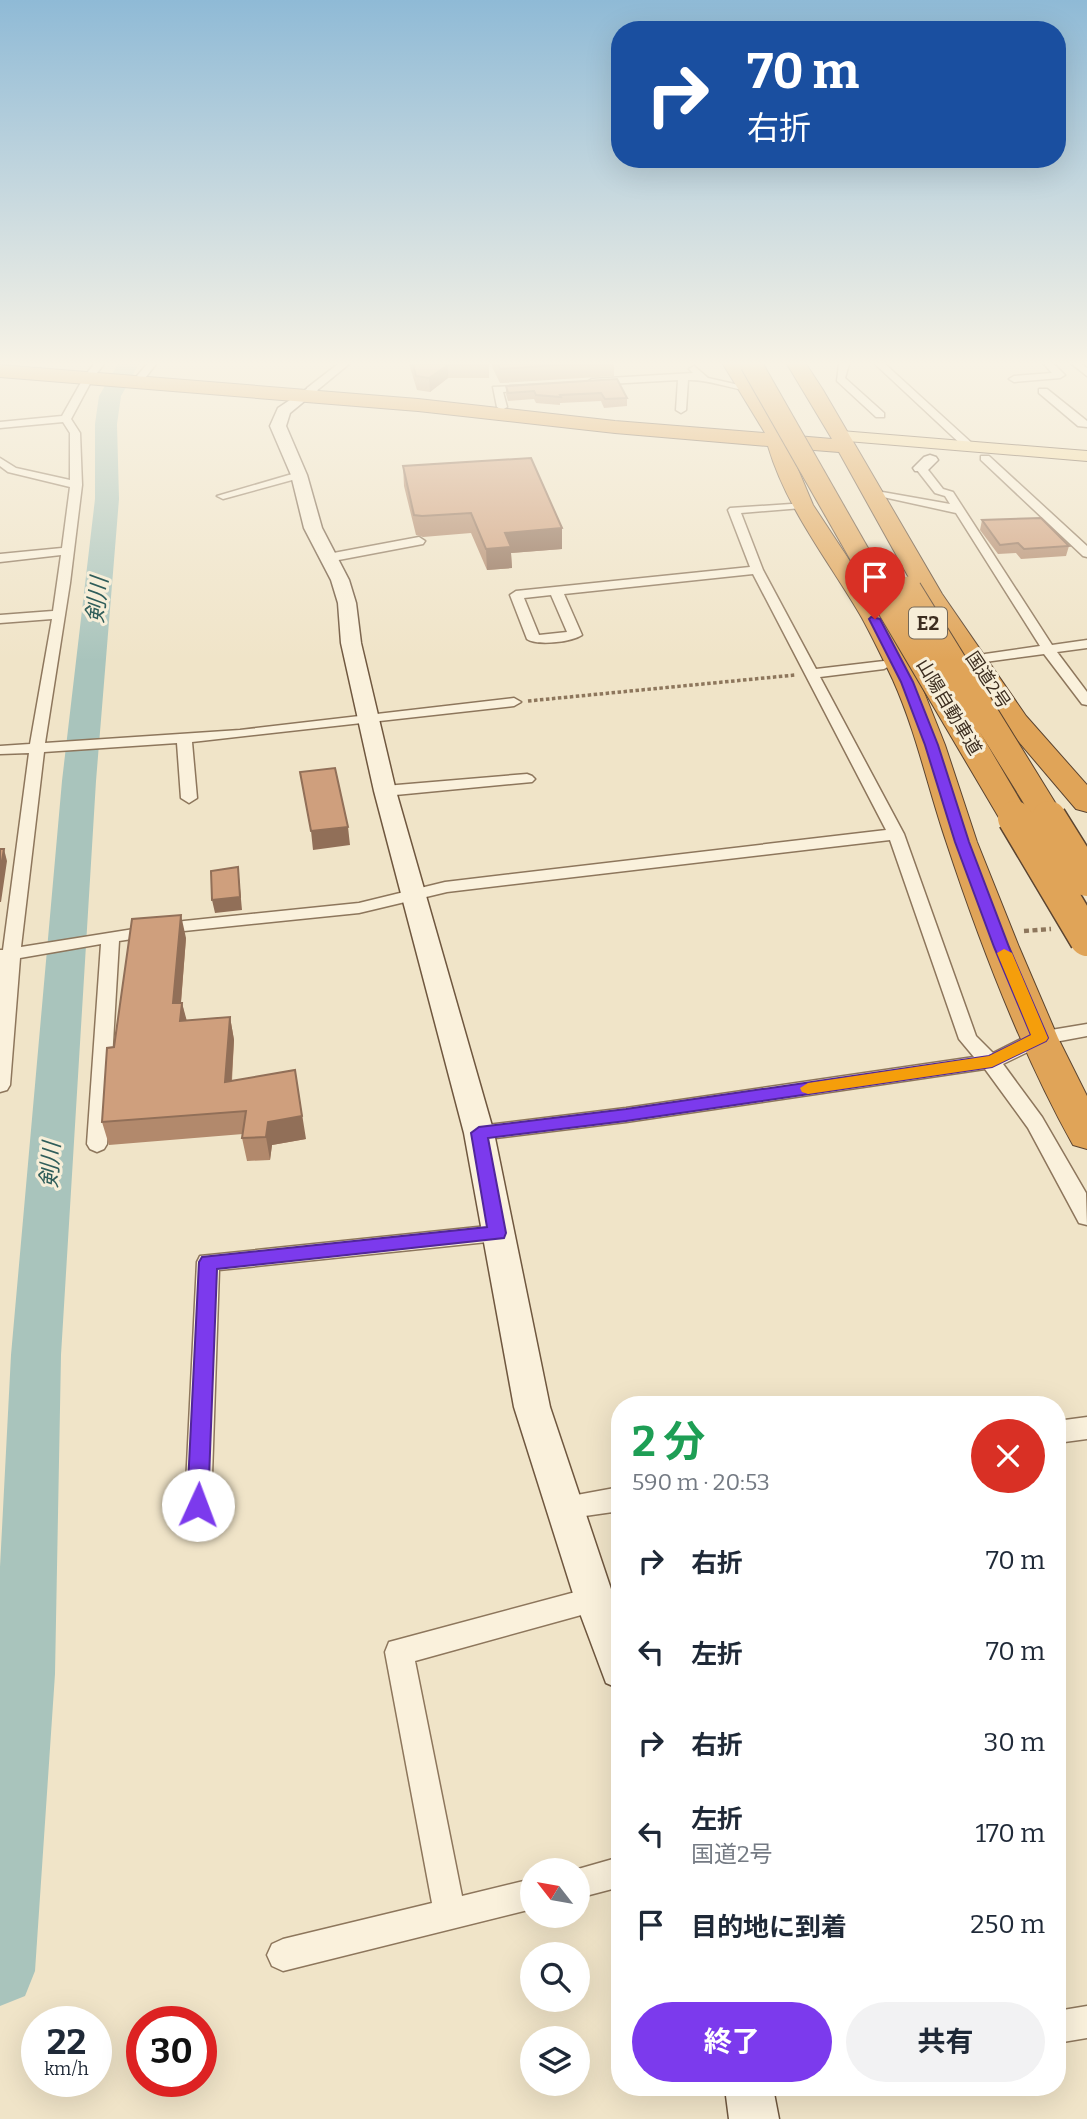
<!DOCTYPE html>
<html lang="ja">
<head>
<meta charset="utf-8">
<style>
	:root { --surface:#fff; --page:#f2f2f3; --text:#1f2937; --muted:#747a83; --accent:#7c3aed }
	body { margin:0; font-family:Bitter,"Noto Sans JP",serif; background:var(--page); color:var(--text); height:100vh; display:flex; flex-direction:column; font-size:26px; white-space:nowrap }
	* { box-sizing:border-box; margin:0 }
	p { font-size:23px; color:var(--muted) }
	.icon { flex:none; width:38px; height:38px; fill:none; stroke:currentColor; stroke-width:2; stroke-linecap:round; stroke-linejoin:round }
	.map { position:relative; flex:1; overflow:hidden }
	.sheet { position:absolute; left:611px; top:1396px; width:455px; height:700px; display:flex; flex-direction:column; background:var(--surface); border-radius:28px; box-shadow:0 7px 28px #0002 }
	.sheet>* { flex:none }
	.top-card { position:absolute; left:611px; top:21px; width:455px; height:147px; border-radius:28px; box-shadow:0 7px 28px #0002; background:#1a4fa0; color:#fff; overflow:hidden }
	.needle { width:46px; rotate:301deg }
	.fabs { position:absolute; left:520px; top:1858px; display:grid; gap:14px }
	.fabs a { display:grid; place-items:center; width:70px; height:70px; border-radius:50%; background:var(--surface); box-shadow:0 7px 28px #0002; font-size:35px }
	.speed { position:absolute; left:21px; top:2006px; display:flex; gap:14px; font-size:35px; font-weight:700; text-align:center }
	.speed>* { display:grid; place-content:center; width:91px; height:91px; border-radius:50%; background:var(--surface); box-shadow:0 7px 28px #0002; line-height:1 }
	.speed small { font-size:18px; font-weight:400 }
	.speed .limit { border:10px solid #d22; background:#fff; color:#111 }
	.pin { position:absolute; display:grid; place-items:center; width:60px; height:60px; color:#fff; margin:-72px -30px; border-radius:50% 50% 50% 0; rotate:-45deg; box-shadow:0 0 7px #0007 }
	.pin .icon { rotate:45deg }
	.me { position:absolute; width:77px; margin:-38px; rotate:2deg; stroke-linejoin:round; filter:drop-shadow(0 0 5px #0008) }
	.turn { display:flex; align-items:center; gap:24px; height:147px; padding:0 21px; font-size:32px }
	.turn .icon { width:91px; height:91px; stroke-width:2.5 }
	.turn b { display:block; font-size:49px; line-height:60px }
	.round { display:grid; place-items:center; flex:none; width:74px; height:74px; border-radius:37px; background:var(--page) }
	.summary { display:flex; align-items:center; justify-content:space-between; height:119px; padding:0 21px }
	h1 { font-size:42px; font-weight:700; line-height:52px; color:#1e9e55 }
	.cta { display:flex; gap:14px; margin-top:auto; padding:14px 21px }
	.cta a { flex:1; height:80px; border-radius:42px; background:var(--accent); color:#fff; font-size:28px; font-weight:700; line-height:80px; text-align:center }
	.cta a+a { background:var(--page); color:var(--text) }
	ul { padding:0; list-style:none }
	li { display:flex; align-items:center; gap:21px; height:91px; padding:0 21px }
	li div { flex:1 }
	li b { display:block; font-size:26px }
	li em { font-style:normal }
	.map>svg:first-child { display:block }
</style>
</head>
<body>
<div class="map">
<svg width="1087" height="2119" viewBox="0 0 1087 2119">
	<rect width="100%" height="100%" fill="#f0e4c8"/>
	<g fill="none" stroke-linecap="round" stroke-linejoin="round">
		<path fill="#a9c4bc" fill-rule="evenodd" d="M 118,364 L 139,364 L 121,396 L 117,424 L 119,499 L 96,781 L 61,1355 L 55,1674 L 35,1971 L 25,1996 L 0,2006 L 0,1567 L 11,1355 L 62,781 L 95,499 L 95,424 L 99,396 Z"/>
		<g stroke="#8d765c" stroke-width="3">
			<path id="street" d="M 94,364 L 104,364 L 93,378 L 71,419 L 80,433 L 82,485 L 70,583 L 45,743 L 240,730 L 514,698 L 521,702 L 514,706 L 192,742 L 197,798 L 189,803 L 181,798 L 177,743 L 44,752 L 21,947 L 184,921 L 359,903 L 445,882 L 886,830 L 753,574 L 564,594 L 582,635 C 572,642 537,646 527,639 L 510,595 L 516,591 L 750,567 L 728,510 L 730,508 L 806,503 L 808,505 L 802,508 L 741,513 L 763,570 L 816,669 L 884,661 L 891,665 L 884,669 L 820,677 L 904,834 L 976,1036 L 993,1053 L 1033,1033 L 1087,1024 L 1087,1036 L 1044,1044 L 1003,1064 L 1042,1117 L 1086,1193 L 1087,1225 L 1079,1223 L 1028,1128 L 985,1069 L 626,1122 L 479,1140 L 472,1138 L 469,1133 L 472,1128 L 479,1126 L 626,1108 L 974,1057 L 959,1039 L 890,840 L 447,892 L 359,913 L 184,931 L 119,941 L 107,1144 L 104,1149 L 97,1152 L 90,1149 L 87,1144 L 101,944 L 20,958 L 10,1085 L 7,1090 L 0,1092 L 0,950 L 3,950 L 29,753 L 0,754 L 0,746 L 30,744 L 52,619 L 0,623 L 0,615 L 53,611 L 61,555 L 0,562 L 0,554 L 62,548 L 70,487 L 8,472 L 0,466 L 0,458 L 16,468 L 70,480 L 70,433 L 63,422 L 0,428 L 0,422 L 62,416 L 84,377 ZM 551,595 L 567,632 L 539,635 L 524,598 Z
				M 147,364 L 156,364 L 145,378 L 139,378 L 137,376 Z
				M 338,364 L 349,364 L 315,392 L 307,392 L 307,388 Z
				M 839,364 L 849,364 L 845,378 L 884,413 L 884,417 L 876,417 L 837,381 Z
				M 875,364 L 885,364 L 974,445 L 974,449 L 966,449 Z
				M 1044,364 L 1054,364 L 1065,375 L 1060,378 L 1014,382 L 1009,379 L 1014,376 L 1052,373 Z
				M 1072,364 L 1082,364 L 1087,368 L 1087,376 Z
				M 694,366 L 708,378 L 752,388 L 747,391 C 728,387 705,379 688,380 L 686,410 L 681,413 L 676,410 L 678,380 L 592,385 L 587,382 L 592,379 L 693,373 L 689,369 Z
				M 534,385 L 536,387 L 531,390 L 503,392 L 507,407 L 502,410 L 497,407 L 493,387 Z
				M 1039,389 L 1047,389 L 1087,421 L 1087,427 L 1078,426 L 1039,393 Z
				M 981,456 L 989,456 L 1087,546 L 1087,557 L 1083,556 L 981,460 Z
				M 921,465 L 925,466 L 943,489 L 953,492 L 1052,645 L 1087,640 L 1087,648 L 1057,652 L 1087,692 L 1087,705 L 1082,704 L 1044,654 L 985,662 L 978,658 L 985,654 L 1040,646 L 956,513 L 865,493 L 871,490 L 950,504 L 945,496 L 935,493 L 917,470 L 915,468 Z
				M 299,472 L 305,475 L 303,477 L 223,499 L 217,496 Z
				M 419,537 L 425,541 L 423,544 L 328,562 L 322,558 L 328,554 Z
				M 527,774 L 532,776 L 535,779 L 532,782 L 385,796 L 377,791 L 385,786 Z
				M 497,1225 L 505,1227 L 508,1233 L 505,1239 L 497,1241 L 219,1270 L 211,1505 L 207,1513 L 198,1517 L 189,1513 L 185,1505 L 197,1262 L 200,1256 Z
				M 1087,1417 L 1087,1439 L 1057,1443 L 1057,1421 Z
				M 620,1487 L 620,1511 L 564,1519 L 555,1515 L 551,1507 L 555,1499 Z
				M 594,1587 L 603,1591 L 607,1600 L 603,1609 L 415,1661 L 462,1896 L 532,1879 L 532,1909 L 283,1971 L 272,1966 L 267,1955 L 272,1944 L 283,1939 L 432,1903 L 385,1652 L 389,1642 Z
				M 620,1857 L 620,1887 L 578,1898 L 578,1871 L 571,1871 Z
				M 1087,2006 L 1087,2038 L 1057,2043 L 1057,2011 Z"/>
		</g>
		<g stroke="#6f573f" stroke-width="3">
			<path id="secondary" d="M 311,386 L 318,390 L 290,413 L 286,426 L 307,475 L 322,528 L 349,580 L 356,603 L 361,643 L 396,791 L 494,1133 L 550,1407 L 620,1616 L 620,1689 L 606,1683 L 575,1600 L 514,1407 L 464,1133 L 374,791 L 341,643 L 338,603 L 331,580 L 304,528 L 291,475 L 270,426 L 278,408 Z
				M 930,455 L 936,457 L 938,460 L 927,471 L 915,471 L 913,468 L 924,457 Z
				M 725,2088 L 773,2088 L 779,2119 L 729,2119 Z"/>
		</g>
		<g stroke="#5b4430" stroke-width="2">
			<path id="primary" d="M 841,431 L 1087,451 L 1087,461 L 835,440 L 832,436 Z"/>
		</g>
		<g stroke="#5b4430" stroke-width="2">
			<path id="highway" d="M 723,364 L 741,364 L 785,435 L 832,439 L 787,364 L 806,364 L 823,390 L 942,594 L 1026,716 L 1087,785 L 1087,812 L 1076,809 L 1002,722 L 918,594 L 839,452 L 789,448 L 813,505 L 888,619 L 920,682 L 945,745 L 977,842 L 1019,947 L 1058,1038 L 1087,1096 L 1087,1149 L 1073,1145 C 1022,1054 979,941 946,841 C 928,788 916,731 893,680 C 883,659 873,638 862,618 C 829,561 787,510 768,446 L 615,433 L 418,411 L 0,377 L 0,365 L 418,399 L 615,421 L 765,433 Z"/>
		</g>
		<path stroke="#8d765c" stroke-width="3.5" stroke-dasharray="3.5 2.5" stroke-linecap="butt" d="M 528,701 L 795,675"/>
		<path stroke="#8d765c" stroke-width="4.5" stroke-dasharray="5 3.5" stroke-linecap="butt" d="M 1024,931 L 1051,929"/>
		<use href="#street" fill="#faf1dc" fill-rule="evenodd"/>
		<use href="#secondary" fill="#faf1dc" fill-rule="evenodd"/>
		<use href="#primary" fill="#f3d9a0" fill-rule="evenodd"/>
		<use href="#highway" fill="#e0a458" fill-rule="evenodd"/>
		<g stroke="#5b4430" stroke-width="23" stroke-linecap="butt">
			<path id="highway-bridge-far2" d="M 751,364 L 865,564"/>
		</g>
		<g stroke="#5b4430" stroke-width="29" stroke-linecap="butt">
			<path id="highway-bridge-far1" d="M 864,562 L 1016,820
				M 908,590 L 1050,820"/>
		</g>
		<g stroke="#5b4430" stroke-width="37" stroke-linecap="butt">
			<path id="highway-bridge" d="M 1015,818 L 1087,939
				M 1049,818 L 1087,879"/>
		</g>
		<use href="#highway-bridge-far2" stroke="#e0a458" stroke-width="21"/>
		<use href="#highway-bridge-far1" stroke="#e0a458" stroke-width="27"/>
		<use href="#highway-bridge" stroke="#e0a458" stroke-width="34"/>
	</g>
	<path fill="#b2896c" d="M 409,364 L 489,364 L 489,378 L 448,378 L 430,392 L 417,390 Z
		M 492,364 L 614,364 L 614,376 L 500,383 L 492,367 Z
		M 617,379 L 627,398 L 627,406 L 604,408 L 601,401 L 560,403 L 560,405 L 536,403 L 534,399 L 508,401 L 506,394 L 506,386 Z
		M 403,466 L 562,549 L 511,553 L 512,568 L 487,570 L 471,533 L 423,537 L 416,535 L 404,486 Z
		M 982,520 L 1069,546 L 1066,556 L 1021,559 L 1016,553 L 998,554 L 980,530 Z
		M 186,938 L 181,1003 L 182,1003 L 186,1021 L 230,1017 L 234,1040 L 232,1081 L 306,1139 L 272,1145 L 270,1160 L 247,1161 L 242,1138 L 243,1134 L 109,1145 L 102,1122 Z"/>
	<path fill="#916f58" d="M 448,365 L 448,378 L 430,392 L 429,378 Z
		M 562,528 L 562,549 L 511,553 L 512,568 L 487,570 L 486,549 L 505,533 Z
		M 348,827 L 350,845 L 313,850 L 311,831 Z
		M 4,849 L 7,861 L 1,902 L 0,902 L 0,872 Z
		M 238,867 L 242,910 L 215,913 L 212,900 Z
		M 181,915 L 186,938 L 179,1026 L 173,1003 Z
		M 182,1003 L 188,1025 L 180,1021 Z
		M 230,1017 L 234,1040 L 230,1104 L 225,1082 Z
		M 295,1070 L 306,1139 L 272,1145 L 270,1160 L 266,1137 L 268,1122 Z"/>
	<path fill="#cf9f7d" stroke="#916f58" stroke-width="2" d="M 413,364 L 455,364 L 448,365 L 429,378 L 416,376 Z
		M 498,364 L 571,364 L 500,369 Z
		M 617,379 L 627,398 L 605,399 L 601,393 L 560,395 L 561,397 L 536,395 L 534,391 L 508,393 L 506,386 Z
		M 531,458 L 562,528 L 505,533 L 511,547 L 486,549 L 471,513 L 422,516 L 414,515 L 403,466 Z
		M 1041,518 L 1069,546 L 1024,549 L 1018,543 L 1000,545 L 982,520 Z
		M 335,768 L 348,827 L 311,831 L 300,772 Z
		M 0,849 L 4,849 L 0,872 Z
		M 238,867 L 240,897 L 212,900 L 211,871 Z
		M 181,915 L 173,1003 L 182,1003 L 180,1021 L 230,1017 L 225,1082 L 295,1070 L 302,1116 L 268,1122 L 266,1137 L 242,1138 L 246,1111 L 102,1122 L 107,1048 L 114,1047 L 132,919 Z"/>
	<linearGradient id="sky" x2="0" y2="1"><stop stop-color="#8fbad6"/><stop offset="0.55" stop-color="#f8f3e6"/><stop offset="1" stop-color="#f8f3e6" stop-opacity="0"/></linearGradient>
	<rect width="1087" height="661" fill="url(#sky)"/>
	<path fill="#7c3aed" stroke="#51269a" stroke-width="2" d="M 871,617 L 880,619 L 913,682 L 938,745 L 969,842 L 1009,947 L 1048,1038 L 1046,1041 L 992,1067 L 626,1121 L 488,1138 L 506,1233 L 504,1238 L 217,1269 L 208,1505 L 205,1512 L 198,1514 L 190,1512 L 187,1505 L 199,1262 L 202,1257 L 487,1227 L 471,1133 L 479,1127 L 626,1109 L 989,1056 L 1031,1035 L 994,947 L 955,842 L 925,745 L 901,682 L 869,619 Z"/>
	<path fill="#f59e0b" d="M 1004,949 L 1012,953 L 1048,1038 L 1046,1041 L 992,1067 L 808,1094 L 802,1092 L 800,1088 L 808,1083 L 989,1056 L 1031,1035 L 997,953 Z"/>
	<g text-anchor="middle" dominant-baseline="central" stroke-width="6" stroke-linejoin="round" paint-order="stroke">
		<g font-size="18" fill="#3d2e20" stroke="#f7eed8">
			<text transform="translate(988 680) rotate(56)">国道2号</text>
			<text transform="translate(949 707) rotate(59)">山陽自動車道</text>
		</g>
		<rect fill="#f7eed8" stroke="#756857" stroke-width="2" x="909" y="607.5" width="38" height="31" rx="5"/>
		<g font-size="19" font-weight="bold" fill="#3d2e20">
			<text x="928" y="623">E2</text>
		</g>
		<g font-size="23" font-style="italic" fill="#2f5d5a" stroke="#f7eed8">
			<text transform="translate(97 600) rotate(-84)">剣川</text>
			<text transform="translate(50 1165) rotate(-86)">剣川</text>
		</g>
	</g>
</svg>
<div class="fabs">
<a><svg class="needle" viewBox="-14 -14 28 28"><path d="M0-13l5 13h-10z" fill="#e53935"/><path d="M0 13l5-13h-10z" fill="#747a83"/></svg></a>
<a><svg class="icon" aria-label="search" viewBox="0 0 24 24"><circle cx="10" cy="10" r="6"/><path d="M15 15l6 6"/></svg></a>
<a><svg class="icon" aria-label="layers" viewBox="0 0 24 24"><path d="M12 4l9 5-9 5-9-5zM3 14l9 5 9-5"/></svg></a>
</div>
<div class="speed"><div>22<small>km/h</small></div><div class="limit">30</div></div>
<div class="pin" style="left:875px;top:619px;background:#d93025"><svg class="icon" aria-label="arrive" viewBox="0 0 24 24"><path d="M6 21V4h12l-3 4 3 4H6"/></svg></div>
<svg class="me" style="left:198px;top:1505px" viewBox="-20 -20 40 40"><circle r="19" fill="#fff"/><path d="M0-13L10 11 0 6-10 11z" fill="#7c3aed"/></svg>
<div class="top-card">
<div class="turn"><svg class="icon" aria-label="right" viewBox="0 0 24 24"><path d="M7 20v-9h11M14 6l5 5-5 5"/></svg><div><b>70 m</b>右折</div></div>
</div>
<section class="sheet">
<div class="summary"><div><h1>2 分</h1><p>590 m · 20:53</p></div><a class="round" style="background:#d93025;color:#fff"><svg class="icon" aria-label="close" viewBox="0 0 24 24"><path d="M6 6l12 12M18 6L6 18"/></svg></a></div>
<ul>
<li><svg class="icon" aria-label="right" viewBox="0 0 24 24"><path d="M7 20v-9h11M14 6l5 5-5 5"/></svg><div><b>右折</b></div><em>70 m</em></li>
<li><svg class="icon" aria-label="left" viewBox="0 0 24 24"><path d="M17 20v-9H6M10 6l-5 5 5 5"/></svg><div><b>左折</b></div><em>70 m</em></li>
<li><svg class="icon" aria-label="right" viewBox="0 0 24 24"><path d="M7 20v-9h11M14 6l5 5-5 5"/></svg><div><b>右折</b></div><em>30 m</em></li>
<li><svg class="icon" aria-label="left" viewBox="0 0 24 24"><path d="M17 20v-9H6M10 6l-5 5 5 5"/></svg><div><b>左折</b><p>国道2号</p></div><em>170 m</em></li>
<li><svg class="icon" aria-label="arrive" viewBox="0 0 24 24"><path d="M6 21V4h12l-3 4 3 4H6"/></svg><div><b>目的地に到着</b></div><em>250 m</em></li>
</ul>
<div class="cta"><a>終了</a><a>共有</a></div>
</section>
</div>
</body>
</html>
